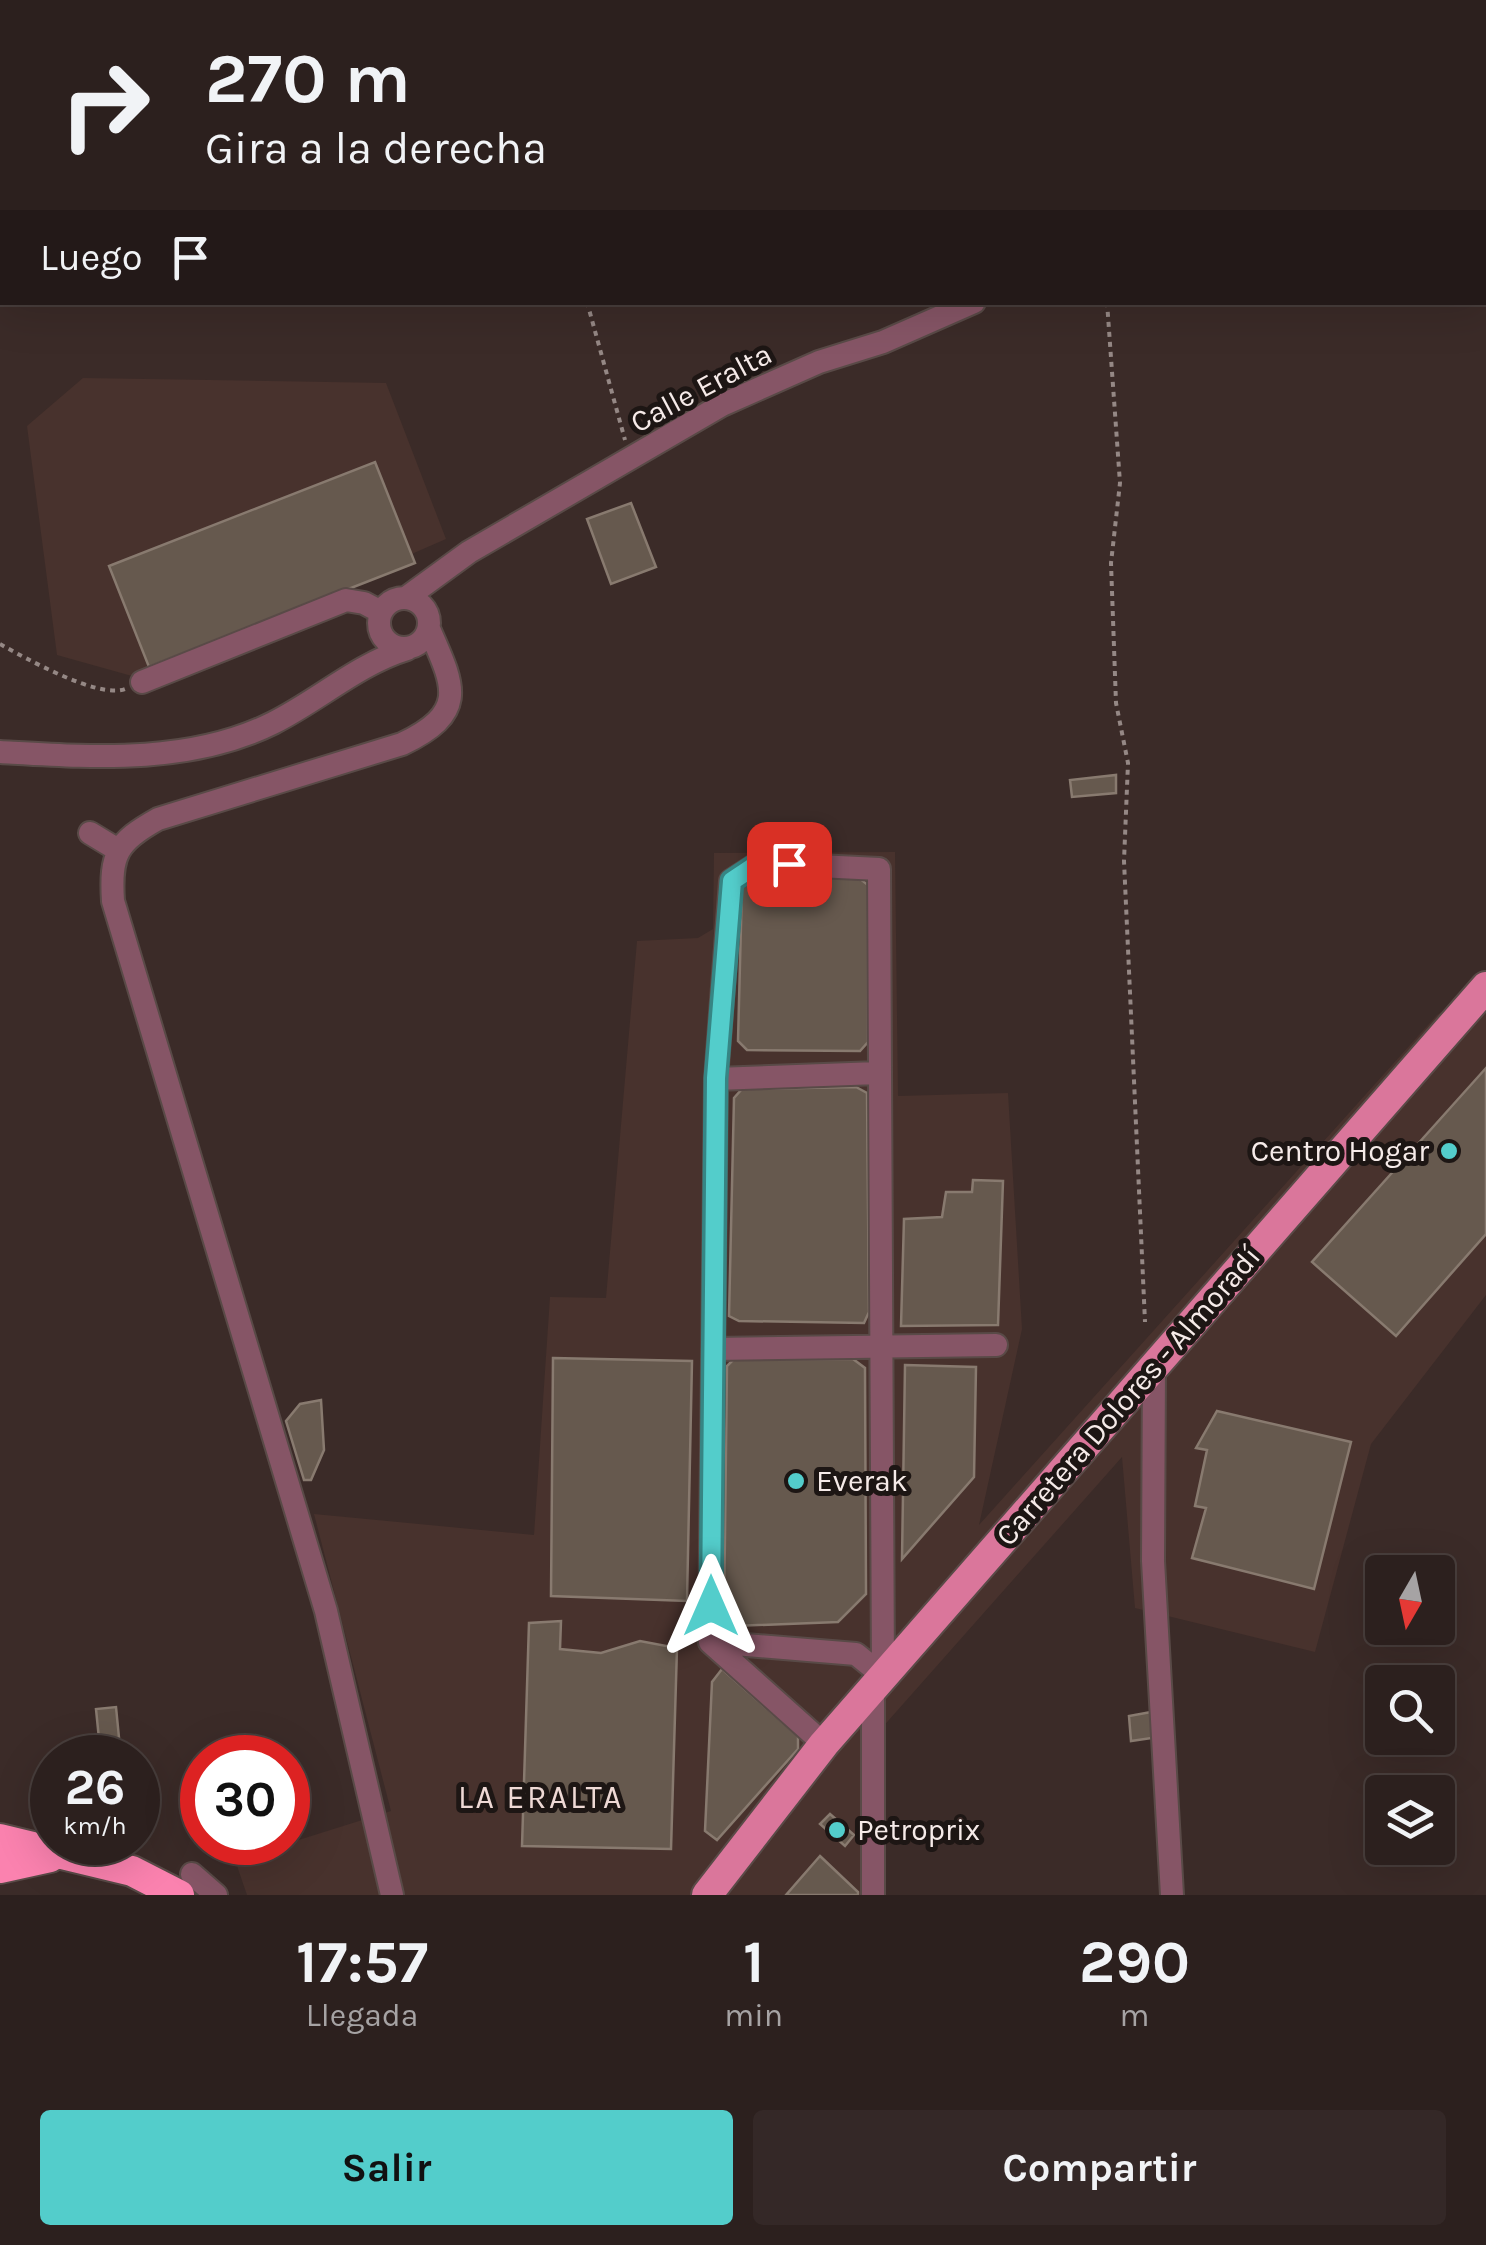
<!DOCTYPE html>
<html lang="es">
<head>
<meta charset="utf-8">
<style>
	:root { --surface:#2c201e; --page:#342827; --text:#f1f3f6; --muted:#a6a3a4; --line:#483e3c; --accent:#53cdcb }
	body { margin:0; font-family:Karla,sans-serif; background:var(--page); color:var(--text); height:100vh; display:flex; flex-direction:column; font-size:38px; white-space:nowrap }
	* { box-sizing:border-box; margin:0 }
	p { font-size:32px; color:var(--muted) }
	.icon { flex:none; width:55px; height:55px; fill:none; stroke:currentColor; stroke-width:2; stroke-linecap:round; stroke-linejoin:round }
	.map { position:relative; height:1895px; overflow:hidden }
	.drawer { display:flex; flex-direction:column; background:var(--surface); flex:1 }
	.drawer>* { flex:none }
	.top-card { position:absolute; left:0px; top:0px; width:1488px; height:305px; box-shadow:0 10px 40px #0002,0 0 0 2px var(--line); background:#2c201e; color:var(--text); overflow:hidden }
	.needle { width:65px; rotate:189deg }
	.controls { position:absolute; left:1365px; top:1555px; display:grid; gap:20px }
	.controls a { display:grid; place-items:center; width:90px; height:90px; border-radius:10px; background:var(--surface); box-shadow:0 10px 40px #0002,0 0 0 2px var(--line); font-size:50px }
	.speed { position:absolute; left:30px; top:1735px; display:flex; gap:20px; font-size:50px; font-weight:700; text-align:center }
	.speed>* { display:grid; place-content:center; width:130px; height:130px; border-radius:50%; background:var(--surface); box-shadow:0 10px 40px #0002,0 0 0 2px var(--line); line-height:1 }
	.speed small { font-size:25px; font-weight:400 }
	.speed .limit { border:15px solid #d22; background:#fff; color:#111 }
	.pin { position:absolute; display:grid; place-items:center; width:85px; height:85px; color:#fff; margin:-42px; border-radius:20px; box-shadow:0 5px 15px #0006 }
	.me { position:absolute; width:110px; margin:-55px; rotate:0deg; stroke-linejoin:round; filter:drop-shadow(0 0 8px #0008) }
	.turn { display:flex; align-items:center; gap:35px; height:210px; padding:0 40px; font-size:45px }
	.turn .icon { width:130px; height:130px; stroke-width:2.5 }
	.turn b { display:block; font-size:70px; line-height:85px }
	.then { display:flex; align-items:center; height:95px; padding:0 40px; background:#0003; gap:20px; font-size:38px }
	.eta { display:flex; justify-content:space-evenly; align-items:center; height:170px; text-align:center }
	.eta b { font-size:60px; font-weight:700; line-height:70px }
	.cta { display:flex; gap:20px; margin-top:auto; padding:20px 40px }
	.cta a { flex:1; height:115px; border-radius:10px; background:var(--accent); color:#111; font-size:40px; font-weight:700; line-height:115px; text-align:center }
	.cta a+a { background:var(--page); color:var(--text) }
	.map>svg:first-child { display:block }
</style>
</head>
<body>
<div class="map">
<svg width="1486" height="1895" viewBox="0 0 1486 1895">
	<rect width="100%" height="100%" fill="#3b2b28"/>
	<path fill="#48322d" d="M 83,378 L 386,383 L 446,539 L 132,676 L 57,655 L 27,426 Z
		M 895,852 L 898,1096 L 1008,1093 L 1022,1329 L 979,1525 L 1437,1015 L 1486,980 L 1486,1295 L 1371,1444 L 1315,1652 L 1135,1608 L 1122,1457 L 865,1747 L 865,1895 L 247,1895 L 235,1860 L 391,1811 L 314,1514 L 534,1535 L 550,1297 L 606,1298 L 637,941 L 698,938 L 713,929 L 714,853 Z"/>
	<path fill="#66594e" stroke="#887a6f" stroke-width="2.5" d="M 375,462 L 415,563 L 149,667 L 109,566 Z
		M 631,503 L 656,567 L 611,584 L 587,519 Z
		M 1116,775 L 1116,793 L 1072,797 L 1070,780 Z
		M 756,876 L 859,878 L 868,885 L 868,1042 L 860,1051 L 747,1050 L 738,1041 L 742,886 Z
		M 1486,1068 L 1486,1234 L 1396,1336 L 1312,1262 Z
		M 856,1087 L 867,1093 L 869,1312 L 864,1323 L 739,1321 L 729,1316 L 734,1098 L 742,1089 Z
		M 973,1180 L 1003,1181 L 998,1325 L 901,1326 L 904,1219 L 942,1217 L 946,1192 L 972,1192 Z
		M 553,1358 L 692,1361 L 687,1601 L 551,1596 Z
		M 734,1359 L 853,1359 L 865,1368 L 866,1594 L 838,1622 L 734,1626 L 724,1617 L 727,1366 Z
		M 905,1365 L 976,1367 L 974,1477 L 902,1559 Z
		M 321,1400 L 324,1450 L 311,1480 L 304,1480 L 286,1421 L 300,1404 Z
		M 1217,1411 L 1351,1442 L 1314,1589 L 1192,1558 L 1206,1508 L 1195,1506 L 1207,1450 L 1196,1448 Z
		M 561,1621 L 560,1649 L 601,1653 L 640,1641 L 677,1648 L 671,1849 L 522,1846 L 529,1623 Z
		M 722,1669 L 798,1736 L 798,1749 L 717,1840 L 705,1831 L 712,1682 Z
		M 116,1707 L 120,1748 L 100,1749 L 96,1709 Z
		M 1151,1712 L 1152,1738 L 1131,1741 L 1129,1716 Z
		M 830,1814 L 854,1835 L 845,1846 L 820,1824 Z
		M 820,1856 L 858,1892 L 858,1895 L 786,1895 Z"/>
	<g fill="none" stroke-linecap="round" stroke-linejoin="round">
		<g stroke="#594a47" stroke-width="26">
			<path id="minor" d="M 1485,17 L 1486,17
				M379 623a25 25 0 1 1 50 0a25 25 0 1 1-50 0Z
				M 406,598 L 469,552 L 722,405 L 819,362 L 883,342 L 974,302
				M 142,682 L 346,600 L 364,603 L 381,612
				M 0,752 C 90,757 189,765 273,723 C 319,700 358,664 407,649
				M 90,833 L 118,850
				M 716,1079 L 878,1073
				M 713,1349 L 996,1345
				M 1154,1366 L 1153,1561 L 1172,1895
				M 710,1642 L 856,1654 L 883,1676
				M 873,1689 L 873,1895
				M 824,1744 L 710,1642 L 716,1079 L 731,881 L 759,863 L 879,869 L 883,1676
				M 192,1874 L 216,1895
				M 392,1895 L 326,1611 L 113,901 C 110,854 117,842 158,819 L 402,744 C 469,712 454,686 429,629"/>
		</g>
		<g stroke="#594a47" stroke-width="34">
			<path id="major" d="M 707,1895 L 824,1744 L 1486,987"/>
		</g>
		<g stroke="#594a47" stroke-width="34">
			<path id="highway" d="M 0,1839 L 132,1871 L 179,1895
				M 0,1868 L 50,1857"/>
		</g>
		<path stroke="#958885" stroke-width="4" stroke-dasharray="5 5" stroke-linecap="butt" d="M 433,0 L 434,2
			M 796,0 L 797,2
			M 1130,2 L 1136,0
			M 587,302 L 625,440
			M 1107,302 L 1120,483 L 1111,563 L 1116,703 L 1128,763 L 1124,861 L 1145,1322
			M 0,644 C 25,658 98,699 125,689"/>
		<use href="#minor" stroke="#865566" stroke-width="22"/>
		<use href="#major" stroke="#da769b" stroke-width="30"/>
		<use href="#highway" stroke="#fb82af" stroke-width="30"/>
	</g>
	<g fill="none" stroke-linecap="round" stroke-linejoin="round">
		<g stroke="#368584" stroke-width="25">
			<path id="route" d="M 711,1606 L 716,1078 L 732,881 L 759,863 L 789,864"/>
		</g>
		<use href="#route" stroke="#53cdcb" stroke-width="18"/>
	</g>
	<g fill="#53cdcb" stroke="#1d1614" stroke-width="4">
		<circle cx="1449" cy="1151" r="10"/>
		<circle cx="796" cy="1481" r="10"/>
		<circle cx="837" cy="1830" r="10"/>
	</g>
	<g text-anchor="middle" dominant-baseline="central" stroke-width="10" stroke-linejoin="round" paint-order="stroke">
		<g font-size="30" fill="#f6ebe9" stroke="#1d1614">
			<text transform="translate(701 388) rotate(-28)">Calle Eralta</text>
			<text transform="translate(1128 1396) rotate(-49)">Carretera Dolores - Almoradí</text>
		</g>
		<g font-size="30" fill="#f6ebe9" stroke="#1d1614" text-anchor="start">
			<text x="1429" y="1151" text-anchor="end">Centro Hogar</text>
			<text x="816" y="1481">Everak</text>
			<text x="857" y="1830">Petroprix</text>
		</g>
		<g font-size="32" letter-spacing="2.5" fill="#eed9d5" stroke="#1d1614">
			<text x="541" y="1797">LA ERALTA</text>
		</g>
	</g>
</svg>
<div class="controls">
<a><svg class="needle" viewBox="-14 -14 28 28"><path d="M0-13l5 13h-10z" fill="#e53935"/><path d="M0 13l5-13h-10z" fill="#a6a3a4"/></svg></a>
<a><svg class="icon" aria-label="search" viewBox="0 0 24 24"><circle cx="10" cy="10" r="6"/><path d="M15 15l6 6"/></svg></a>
<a><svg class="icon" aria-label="layers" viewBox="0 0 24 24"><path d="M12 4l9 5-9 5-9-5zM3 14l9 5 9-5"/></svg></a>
</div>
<div class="speed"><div>26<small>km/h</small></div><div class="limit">30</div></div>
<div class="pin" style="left:789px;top:864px;background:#d93025"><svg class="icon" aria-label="arrive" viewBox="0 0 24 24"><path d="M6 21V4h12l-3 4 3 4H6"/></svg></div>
<svg class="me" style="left:711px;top:1606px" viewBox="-20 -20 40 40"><path d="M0-17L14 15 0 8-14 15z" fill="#53cdcb" stroke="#fff" stroke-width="4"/></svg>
<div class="top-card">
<div class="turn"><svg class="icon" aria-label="right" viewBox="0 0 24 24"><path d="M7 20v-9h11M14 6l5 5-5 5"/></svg><div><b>270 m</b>Gira a la derecha</div></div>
<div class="then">Luego<svg class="icon" aria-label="arrive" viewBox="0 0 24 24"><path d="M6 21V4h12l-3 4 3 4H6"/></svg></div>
</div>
</div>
<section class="drawer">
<div class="eta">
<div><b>17:57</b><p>Llegada</p></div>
<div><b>1</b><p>min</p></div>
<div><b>290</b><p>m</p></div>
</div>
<div class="cta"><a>Salir</a><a>Compartir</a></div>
</section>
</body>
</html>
